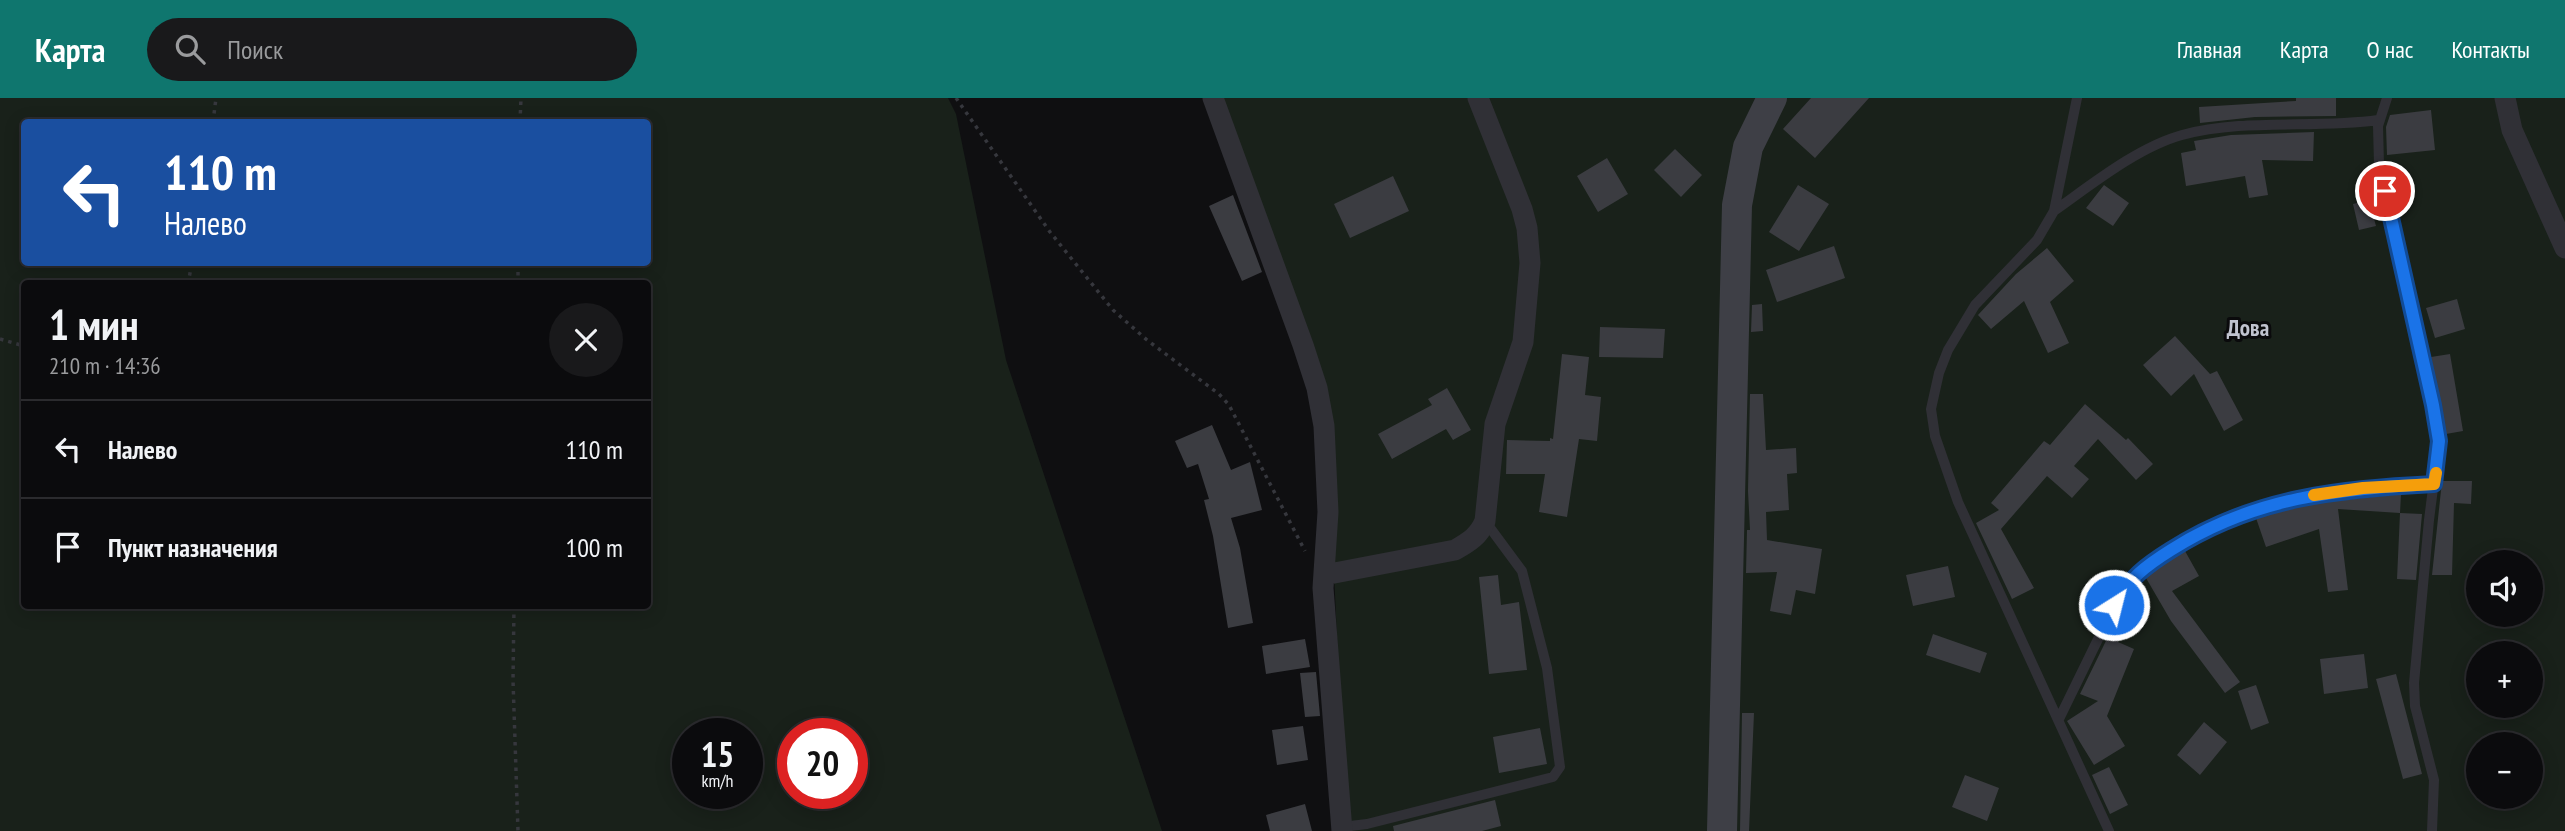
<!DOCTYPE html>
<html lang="ru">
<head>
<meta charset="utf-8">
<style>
	:root { --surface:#0b0b0d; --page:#19191b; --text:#f1f3f6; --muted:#9a9b9d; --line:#2b2b2e; --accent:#0f766e }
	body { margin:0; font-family:"PT Sans Narrow",sans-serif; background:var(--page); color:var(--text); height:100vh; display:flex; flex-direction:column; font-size:26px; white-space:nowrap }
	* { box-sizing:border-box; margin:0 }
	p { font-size:23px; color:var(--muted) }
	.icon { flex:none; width:38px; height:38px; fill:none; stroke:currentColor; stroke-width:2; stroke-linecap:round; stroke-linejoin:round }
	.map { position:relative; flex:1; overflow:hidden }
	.drawer { position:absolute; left:21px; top:182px; width:630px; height:329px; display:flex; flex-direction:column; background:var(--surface); border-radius:7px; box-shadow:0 4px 18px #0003,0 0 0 2px var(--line) }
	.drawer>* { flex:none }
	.banner { position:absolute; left:21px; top:21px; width:630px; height:147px; border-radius:7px; box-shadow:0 4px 18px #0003,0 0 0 2px var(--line); background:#1a4fa0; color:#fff; overflow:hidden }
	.fabs { position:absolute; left:2466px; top:452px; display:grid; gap:14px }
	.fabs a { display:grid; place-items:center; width:77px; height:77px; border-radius:50%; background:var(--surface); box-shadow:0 4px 18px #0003,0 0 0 2px var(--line); font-size:35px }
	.speed { position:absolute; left:672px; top:620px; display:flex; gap:14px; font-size:35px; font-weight:700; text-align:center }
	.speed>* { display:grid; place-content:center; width:91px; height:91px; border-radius:50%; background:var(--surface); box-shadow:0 4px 18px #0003,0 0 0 2px var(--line); line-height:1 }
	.speed small { font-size:18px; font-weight:400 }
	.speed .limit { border:10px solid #d22; background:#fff; color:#111 }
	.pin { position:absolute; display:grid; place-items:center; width:60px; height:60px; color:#fff; margin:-30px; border:4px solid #fff; border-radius:50%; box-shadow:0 2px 7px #0007 }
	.me { position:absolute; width:77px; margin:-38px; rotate:36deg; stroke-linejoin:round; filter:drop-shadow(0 0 5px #0008) }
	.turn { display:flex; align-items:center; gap:24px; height:147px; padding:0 28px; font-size:32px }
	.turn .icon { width:91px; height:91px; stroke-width:2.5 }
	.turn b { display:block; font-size:49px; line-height:60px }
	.round { display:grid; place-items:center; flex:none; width:74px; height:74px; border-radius:37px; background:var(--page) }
	.overview { display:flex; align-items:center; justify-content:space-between; height:119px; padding:0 28px }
	h1 { font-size:42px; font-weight:800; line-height:52px }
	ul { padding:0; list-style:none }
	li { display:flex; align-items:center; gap:21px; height:98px; padding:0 28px; border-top:2px solid var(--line) }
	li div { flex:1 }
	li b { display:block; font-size:26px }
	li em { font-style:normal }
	header { display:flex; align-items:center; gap:42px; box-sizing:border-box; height:98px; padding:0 35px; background:var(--accent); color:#fff }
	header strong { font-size:33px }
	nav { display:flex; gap:38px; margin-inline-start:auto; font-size:24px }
	.search { width:490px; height:63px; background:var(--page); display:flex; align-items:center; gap:18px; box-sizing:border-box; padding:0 24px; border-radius:38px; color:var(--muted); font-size:26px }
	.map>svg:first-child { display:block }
</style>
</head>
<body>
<header>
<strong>Карта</strong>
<div class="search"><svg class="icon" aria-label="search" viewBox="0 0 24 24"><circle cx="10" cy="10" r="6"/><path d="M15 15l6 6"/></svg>Поиск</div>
<nav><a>Главная</a><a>Карта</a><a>О нас</a><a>Контакты</a></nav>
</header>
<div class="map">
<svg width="2565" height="733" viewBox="0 0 2565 733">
	<rect width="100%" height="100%" fill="#0f0f11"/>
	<path fill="#19211a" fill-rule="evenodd" d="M 0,0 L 948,0 L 956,16 L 1006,262 L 1162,733 L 0,733 ZM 24,24 L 648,24 L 648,164 L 24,164 ZM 24,186 L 648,186 L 648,508 L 24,508 ZM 688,635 L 747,635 L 747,695 L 688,695 ZM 793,635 L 852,635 L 852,695 L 793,695 Z
		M 1219,0 L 2565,0 L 2565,733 L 1346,733 L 1334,475 L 1334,336 ZM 2478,464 L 2530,464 L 2530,516 L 2478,516 ZM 2478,555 L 2530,555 L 2530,607 L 2478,607 ZM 2478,646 L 2530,646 L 2530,698 L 2478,698 Z"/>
	<path fill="#3b3c41" d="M 1811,0 L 1869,0 L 1815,60 L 1783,31 Z
		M 2296,0 L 2336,0 L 2336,18 L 2255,19 L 2200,25 L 2199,9 L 2296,3 Z
		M 2431,12 L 2435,52 L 2387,57 L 2386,29 L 2390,17 Z
		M 2314,34 L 2313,63 L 2262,62 L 2268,97 L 2249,100 L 2245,78 L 2186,88 L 2181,55 L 2196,52 L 2194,43 L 2231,37 Z
		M 1675,51 L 1702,77 L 1681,99 L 1654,72 Z
		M 1607,60 L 1628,96 L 1598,114 L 1577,78 Z
		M 1393,78 L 1409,113 L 1350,140 L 1334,106 Z
		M 1798,87 L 1829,106 L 1799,153 L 1769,134 Z
		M 2104,87 L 2129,105 L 2113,128 L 2086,110 Z
		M 1233,97 L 1262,174 L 1242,183 L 1209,108 Z
		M 2369,102 L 2376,128 L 2359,132 L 2353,106 Z
		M 1834,148 L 1845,180 L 1777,204 L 1766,172 Z
		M 2047,150 L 2074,183 L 2050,204 L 2069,245 L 2048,255 L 2024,203 L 1991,231 L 1978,217 L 2016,176 Z
		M 2457,201 L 2465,231 L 2435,240 L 2426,210 Z
		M 1762,206 L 1763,233 L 1751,234 L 1752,207 Z
		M 1600,229 L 1665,231 L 1663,260 L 1599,259 Z
		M 2175,238 L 2210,276 L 2217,273 L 2243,322 L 2224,333 L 2194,276 L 2171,298 L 2143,267 Z
		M 1562,256 L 1589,259 L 1585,297 L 1601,299 L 1597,343 L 1579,341 L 1567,419 L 1539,414 L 1545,376 L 1506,376 L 1507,342 L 1550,343 L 1550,340 L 1553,341 Z
		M 2450,256 L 2463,333 L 2446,336 L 2431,259 Z
		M 1447,290 L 1471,332 L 1453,342 L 1446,331 L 1392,361 L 1378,336 L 1432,307 L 1428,301 Z
		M 1750,296 L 1763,296 L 1766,352 L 1796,350 L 1797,375 L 1787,376 L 1789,412 L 1766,414 L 1767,442 L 1822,451 L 1815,496 L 1796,492 L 1791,517 L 1770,513 L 1777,474 L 1746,475 L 1747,432 L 1750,432 L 1748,393 Z
		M 2085,306 L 2126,342 L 2128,340 L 2153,366 L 2136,382 L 2098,341 L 2074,368 L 2089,381 L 2072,400 L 2047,378 L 2001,431 L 2034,490 L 2012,501 L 1976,425 L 1999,412 L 1991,405 L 2044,343 L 2050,347 Z
		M 1212,327 L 1231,372 L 1250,364 L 1262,412 L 1231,420 L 1240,450 L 1253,525 L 1228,530 L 1213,438 L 1204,402 L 1209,401 L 1198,366 L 1187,370 L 1175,343 Z
		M 2442,383 L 2472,383 L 2471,406 L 2454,405 L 2452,477 L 2432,477 Z
		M 2401,396 L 2400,415 L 2338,411 L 2348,492 L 2328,494 L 2319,431 L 2266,449 L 2256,420 L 2305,406 Z
		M 2400,415 L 2422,416 L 2416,482 L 2397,481 Z
		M 2185,453 L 2199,478 L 2172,493 L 2240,584 L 2225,595 L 2171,523 L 2146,480 L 2155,471 Z
		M 1948,468 L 1955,499 L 1913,508 L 1906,477 Z
		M 1498,477 L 1501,507 L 1519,504 L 1527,572 L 1489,576 L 1479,479 Z
		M 2123,508 L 2131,512 L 2118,544 L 2134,551 L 2107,618 L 2125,648 L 2094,667 L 2067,623 L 2098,603 L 2080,596 Z
		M 1933,536 L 1987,555 L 1980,575 L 1926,557 Z
		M 1305,541 L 1310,569 L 1266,576 L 1262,548 Z
		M 2364,556 L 2368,590 L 2324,596 L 2320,561 Z
		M 1316,574 L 1320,618 L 1305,619 L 1300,575 Z
		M 2396,576 L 2422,676 L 2403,681 L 2376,581 Z
		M 2256,587 L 2269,625 L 2251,632 L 2238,593 Z
		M 1742,615 L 1754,615 L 1749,733 L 1740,733 Z
		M 2204,624 L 2227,644 L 2200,677 L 2177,657 Z
		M 1303,628 L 1308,662 L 1277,667 L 1272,632 Z
		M 1540,630 L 1547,666 L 1499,675 L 1493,639 Z
		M 2109,669 L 2128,707 L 2110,716 L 2092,677 Z
		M 1965,677 L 1999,690 L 1987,723 L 1952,709 Z
		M 1495,702 L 1501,728 L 1482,733 L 1394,733 L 1393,728 Z
		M 1305,706 L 1312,733 L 1270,733 L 1266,717 Z"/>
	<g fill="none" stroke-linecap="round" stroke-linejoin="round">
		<path stroke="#36373d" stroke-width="3.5" stroke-dasharray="3.5 5" stroke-linecap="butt" d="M 956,0 L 1050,134 L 1113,212 L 1147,242 L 1219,296 L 1229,307 L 1305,453
			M 213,24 L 216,0
			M 520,24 L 521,0
			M 188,186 L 192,164
			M 518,186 L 518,164
			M 0,241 L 24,248
			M 514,508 L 513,582 L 518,733"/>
		<path stroke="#303036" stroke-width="10" d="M 2077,0 L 2054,113 L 2037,142 L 1975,207 L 1948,252 L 1939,275 L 1931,311 L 1935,338 L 1958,404 L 2109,733
			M 2387,0 L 2378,28 L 2379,66 L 2416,224 L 2439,343 L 2429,422 L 2414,585 L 2415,608 L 2434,682 L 2432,733
			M 2054,113 C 2091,87 2138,49 2182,37 C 2245,20 2314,31 2378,22
			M 2059,621 L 2122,492 L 2150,465 L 2191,439 L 2251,413 L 2303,398 L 2363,390 L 2434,386
			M 1342,729 L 1367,726 L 1553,679 L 1560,669 L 1547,570 L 1522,473 L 1485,423"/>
		<path stroke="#303036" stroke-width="21" d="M 1213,0 L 1303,247 L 1317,290 L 1324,328 L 1328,414 L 1323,490 L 1342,733
			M 2505,0 L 2512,32 L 2565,150
			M 1324,477 L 1455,452 C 1469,444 1479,438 1485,423 L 1495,326 L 1523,244 L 1530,165 L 1527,130 L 1522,111 L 1478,0"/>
		<path stroke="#3e3f46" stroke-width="30" d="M 1722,733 L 1737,107 L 1748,49 L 1772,0"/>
	</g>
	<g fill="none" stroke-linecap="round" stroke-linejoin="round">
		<g stroke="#114b97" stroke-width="18">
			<path id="route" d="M 2114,507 C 2128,481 2147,467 2171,452 C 2254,399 2338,391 2434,386 L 2439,343 L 2433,307 L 2385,93"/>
		</g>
		<use href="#route" stroke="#1a73e8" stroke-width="12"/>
		<path stroke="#f59e0b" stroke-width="12" d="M 2314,397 L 2363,390 L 2434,386 L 2436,375"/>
	</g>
	<g text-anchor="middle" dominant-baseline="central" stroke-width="6" stroke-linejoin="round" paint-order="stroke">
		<g font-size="23" font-weight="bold" fill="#c0c3cf" stroke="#0a0a0c">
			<text x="2248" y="229">Дова</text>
		</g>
	</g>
</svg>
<div class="fabs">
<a><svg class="icon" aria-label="sound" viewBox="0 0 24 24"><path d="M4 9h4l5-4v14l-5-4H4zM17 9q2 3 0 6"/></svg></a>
<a>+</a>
<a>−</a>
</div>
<div class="speed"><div>15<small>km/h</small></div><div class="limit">20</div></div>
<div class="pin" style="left:2385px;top:93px;background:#d93025"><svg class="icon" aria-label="arrive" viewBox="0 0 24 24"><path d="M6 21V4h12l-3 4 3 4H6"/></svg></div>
<svg class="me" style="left:2114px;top:507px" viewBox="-20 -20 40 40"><circle r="17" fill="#1a73e8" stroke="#fff" stroke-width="3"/><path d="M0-11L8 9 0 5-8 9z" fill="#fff"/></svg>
<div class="banner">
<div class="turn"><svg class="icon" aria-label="left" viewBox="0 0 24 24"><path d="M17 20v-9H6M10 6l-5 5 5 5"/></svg><div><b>110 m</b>Налево</div></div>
</div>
<section class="drawer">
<div class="overview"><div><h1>1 мин</h1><p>210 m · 14:36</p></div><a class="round"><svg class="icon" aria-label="close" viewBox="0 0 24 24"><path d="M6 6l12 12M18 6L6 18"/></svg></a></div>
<ul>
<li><svg class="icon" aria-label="left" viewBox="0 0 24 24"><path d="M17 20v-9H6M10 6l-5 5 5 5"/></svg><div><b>Налево</b></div><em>110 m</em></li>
<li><svg class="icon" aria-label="arrive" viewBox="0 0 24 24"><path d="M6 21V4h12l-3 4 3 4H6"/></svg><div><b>Пункт назначения</b></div><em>100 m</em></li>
</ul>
</section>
</div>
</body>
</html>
